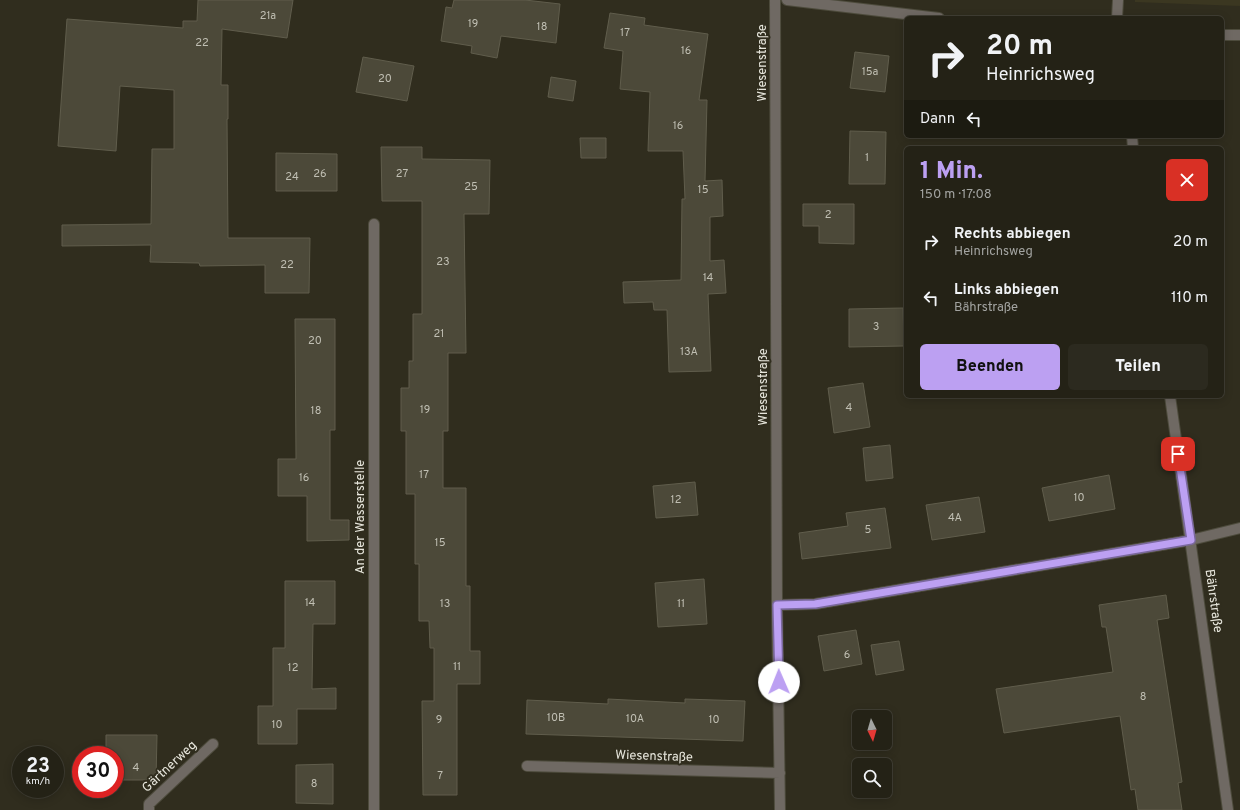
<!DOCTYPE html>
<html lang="de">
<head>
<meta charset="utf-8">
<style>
	:root { --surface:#242216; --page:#2c2a1f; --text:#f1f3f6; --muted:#a3a4a1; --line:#413f35; --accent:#bca0f2 }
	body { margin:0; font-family:Overpass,sans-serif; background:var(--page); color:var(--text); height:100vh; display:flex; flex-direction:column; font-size:15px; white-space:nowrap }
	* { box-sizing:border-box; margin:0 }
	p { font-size:13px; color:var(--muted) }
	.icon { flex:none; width:22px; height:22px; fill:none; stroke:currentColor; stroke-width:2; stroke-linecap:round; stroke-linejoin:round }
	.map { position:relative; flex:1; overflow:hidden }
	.panel { position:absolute; left:904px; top:146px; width:320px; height:252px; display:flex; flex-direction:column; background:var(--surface); border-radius:6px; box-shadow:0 2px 10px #0003,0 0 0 1px var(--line) }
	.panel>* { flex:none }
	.top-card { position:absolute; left:904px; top:16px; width:320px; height:122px; border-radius:6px; box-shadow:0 2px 10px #0003,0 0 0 1px var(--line); background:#242216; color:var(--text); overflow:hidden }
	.needle { width:26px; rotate:175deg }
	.controls { position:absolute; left:852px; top:710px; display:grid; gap:8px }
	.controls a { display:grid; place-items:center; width:40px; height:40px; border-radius:6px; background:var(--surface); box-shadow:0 2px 10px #0003,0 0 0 1px var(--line); font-size:20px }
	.speed { position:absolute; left:12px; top:746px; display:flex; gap:8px; font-size:20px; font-weight:700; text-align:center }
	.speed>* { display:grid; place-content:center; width:52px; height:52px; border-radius:50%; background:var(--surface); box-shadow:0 2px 10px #0003,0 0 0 1px var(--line); line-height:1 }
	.speed small { font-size:10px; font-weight:400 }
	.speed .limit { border:6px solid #d22; background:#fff; color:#111 }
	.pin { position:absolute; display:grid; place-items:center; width:34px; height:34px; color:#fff; margin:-17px; border-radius:8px; box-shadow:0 2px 6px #0006 }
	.me { position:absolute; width:44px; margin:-22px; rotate:359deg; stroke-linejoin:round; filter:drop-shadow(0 0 3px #0008) }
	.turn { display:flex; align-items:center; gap:14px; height:84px; padding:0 16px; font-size:18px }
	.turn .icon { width:52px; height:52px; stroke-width:2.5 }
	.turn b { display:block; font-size:28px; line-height:34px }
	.then { display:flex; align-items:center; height:38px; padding:0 16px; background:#0003; gap:8px; font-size:15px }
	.round { display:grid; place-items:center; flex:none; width:42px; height:42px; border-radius:6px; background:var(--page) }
	.head { display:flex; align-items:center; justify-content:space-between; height:68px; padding:0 16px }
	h1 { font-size:24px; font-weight:800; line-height:30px; color:var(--accent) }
	.primary-button { display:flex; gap:8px; margin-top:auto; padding:8px 16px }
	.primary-button a { flex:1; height:46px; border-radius:6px; background:var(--accent); color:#111; font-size:16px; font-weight:800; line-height:46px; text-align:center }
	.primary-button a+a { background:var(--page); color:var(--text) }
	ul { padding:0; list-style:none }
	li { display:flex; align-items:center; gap:12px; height:56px; padding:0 16px }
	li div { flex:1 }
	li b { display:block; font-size:15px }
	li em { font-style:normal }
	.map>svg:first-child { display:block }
</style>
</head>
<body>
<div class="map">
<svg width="1240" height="810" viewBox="0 0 1240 810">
	<rect width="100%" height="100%" fill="#302d1e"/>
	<path fill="#3b3721" d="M 1135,0 L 1240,0 L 1240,6 L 1135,2 Z"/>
	<path fill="#4c4939" stroke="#605d4c" d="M 198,0 L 293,0 L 287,38 L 222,29 L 221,85 L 228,85 L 228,119 L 227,119 L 228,238 L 310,238 L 309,293 L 265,293 L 265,265 L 200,266 L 199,263 L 150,262 L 151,245 L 62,246 L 62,225 L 151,224 L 152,149 L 174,149 L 174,90 L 120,86 L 116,151 L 58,146 L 67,19 L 183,28 L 183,21 L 197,21 Z
		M 454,0 L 525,0 L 560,4 L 556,43 L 501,36 L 497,58 L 471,53 L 472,46 L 441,41 L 446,7 L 452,8 Z
		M 610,13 L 645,18 L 644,25 L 708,34 L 699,100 L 707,100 L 705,181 L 722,180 L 723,216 L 710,217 L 710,261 L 724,260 L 726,293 L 708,294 L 711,371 L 669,372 L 667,310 L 654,310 L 653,302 L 624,303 L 623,282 L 681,280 L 682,199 L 685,199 L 683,151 L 648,151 L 650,92 L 620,89 L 623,51 L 604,48 Z
		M 855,52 L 889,56 L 885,92 L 850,88 Z
		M 363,57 L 414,66 L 407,101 L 356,92 Z
		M 551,77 L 576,81 L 573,101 L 548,97 Z
		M 850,131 L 886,132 L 885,184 L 849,184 Z
		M 580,138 L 606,138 L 606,158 L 581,158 Z
		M 381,147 L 422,147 L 422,159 L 490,160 L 489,214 L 464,214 L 466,353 L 448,353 L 448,431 L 443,431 L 443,488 L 466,488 L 466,586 L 470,586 L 470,651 L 480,651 L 480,684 L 457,684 L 457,795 L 423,795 L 422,701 L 434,701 L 434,648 L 430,648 L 429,621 L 419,621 L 419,564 L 415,564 L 415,494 L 406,494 L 406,431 L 401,431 L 401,388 L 409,388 L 409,361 L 413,361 L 413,314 L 422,314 L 422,201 L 382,201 Z
		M 276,153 L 337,154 L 337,191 L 276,191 Z
		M 803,204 L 854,204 L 854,244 L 819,243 L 819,226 L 803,226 Z
		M 903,308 L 904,346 L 849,347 L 849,309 Z
		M 295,319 L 335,319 L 335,430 L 330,430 L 330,520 L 349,520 L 349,540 L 307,541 L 307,496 L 278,496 L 278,459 L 296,459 Z
		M 863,383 L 870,427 L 834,433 L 828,388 Z
		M 890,445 L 893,478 L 866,481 L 863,448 Z
		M 1109,475 L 1115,509 L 1049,521 L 1042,488 Z
		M 695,482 L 698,515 L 656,518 L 653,486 Z
		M 979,497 L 985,532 L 932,540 L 926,505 Z
		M 885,508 L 891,548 L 802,559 L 799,533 L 848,526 L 846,513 Z
		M 704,579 L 707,624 L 658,627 L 655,583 Z
		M 285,581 L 335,581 L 335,624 L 313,624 L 312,689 L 336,688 L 336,709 L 297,709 L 297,744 L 258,744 L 258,706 L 273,706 L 273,648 L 285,648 Z
		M 1166,595 L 1169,618 L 1157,620 L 1182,782 L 1178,783 L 1182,810 L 1138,810 L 1135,789 L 1131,790 L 1120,716 L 1004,733 L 996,689 L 1113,672 L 1106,627 L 1102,627 L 1099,605 Z
		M 856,630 L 862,664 L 824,671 L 818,636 Z
		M 899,641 L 904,670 L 876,675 L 871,645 Z
		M 608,699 L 685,703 L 685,699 L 745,701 L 743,741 L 526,734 L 527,700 L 608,704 Z
		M 106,735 L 157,735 L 156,780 L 115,780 L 115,755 L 106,755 Z
		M 333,764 L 333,804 L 296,803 L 296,765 Z"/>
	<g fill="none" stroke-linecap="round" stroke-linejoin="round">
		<g stroke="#4d4b3c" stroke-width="12">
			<path id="minor" d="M 775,0 L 777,605 L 780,810
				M 787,0 L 939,18
				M 1117,18 L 1118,0
				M 1222,35 L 1240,35
				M 1132,136 L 1133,148
				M 1170,396 L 1228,810
				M 777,605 L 815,604 L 1191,540 L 1240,528
				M 527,766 L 780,773
				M 149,810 L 149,804 L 213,744
				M 374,810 L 374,224"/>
		</g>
		<use href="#minor" stroke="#6f6963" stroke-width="10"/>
	</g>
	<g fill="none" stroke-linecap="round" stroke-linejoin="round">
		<g stroke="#7a689d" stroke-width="10">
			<path id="route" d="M 779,682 L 777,605 L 815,604 L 1191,540 L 1178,454"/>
		</g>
		<use href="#route" stroke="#bca0f2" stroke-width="7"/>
	</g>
	<g text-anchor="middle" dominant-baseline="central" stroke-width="4" stroke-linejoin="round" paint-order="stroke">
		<g font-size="11" fill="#c0bfb3">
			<text x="268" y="16">21a</text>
			<text x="473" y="24">19</text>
			<text x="542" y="27">18</text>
			<text x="625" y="33">17</text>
			<text x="202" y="43">22</text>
			<text x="686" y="51">16</text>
			<text x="870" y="72">15a</text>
			<text x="385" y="79">20</text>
			<text x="678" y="126">16</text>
			<text x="867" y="158">1</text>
			<text x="320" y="174">26</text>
			<text x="402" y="174">27</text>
			<text x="292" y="177">24</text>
			<text x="471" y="187">25</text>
			<text x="703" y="190">15</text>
			<text x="828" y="215">2</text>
			<text x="443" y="262">23</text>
			<text x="287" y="265">22</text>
			<text x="708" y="278">14</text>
			<text x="876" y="327">3</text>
			<text x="439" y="334">21</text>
			<text x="315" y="341">20</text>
			<text x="689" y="352">13A</text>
			<text x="849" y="408">4</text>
			<text x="425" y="410">19</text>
			<text x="316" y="411">18</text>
			<text x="424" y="475">17</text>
			<text x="304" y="478">16</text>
			<text x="1079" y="498">10</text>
			<text x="676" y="500">12</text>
			<text x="955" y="518">4A</text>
			<text x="868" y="530">5</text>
			<text x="440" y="543">15</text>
			<text x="310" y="603">14</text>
			<text x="445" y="604">13</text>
			<text x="681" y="604">11</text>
			<text x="847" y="655">6</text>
			<text x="457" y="667">11</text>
			<text x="293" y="668">12</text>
			<text x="1143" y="697">8</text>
			<text x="556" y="718">10B</text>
			<text x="635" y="719">10A</text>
			<text x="439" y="720">9</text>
			<text x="714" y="720">10</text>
			<text x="277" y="725">10</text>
			<text x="136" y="768">4</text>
			<text x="440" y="776">7</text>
			<text x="314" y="784">8</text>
		</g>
		<g font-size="13" fill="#e7e6dc" stroke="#302d1e">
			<text transform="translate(763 63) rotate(-90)">Wiesenstraße</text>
			<text transform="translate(764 387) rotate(-90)">Wiesenstraße</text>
			<text transform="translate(361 517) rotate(-90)">An der Wasserstelle</text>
			<text transform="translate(1213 601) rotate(82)">Bährstraße</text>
			<text transform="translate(654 757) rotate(2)">Wiesenstraße</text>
			<text transform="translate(170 767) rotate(-43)">Gärtnerweg</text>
		</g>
	</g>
</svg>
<div class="controls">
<a><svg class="needle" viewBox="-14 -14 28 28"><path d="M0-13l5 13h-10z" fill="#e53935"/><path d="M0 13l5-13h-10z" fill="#a3a4a1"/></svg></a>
<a><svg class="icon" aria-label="search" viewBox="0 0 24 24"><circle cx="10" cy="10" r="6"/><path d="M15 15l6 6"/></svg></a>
</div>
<div class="speed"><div>23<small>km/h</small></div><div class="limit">30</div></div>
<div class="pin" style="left:1178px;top:454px;background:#d93025"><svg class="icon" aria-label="arrive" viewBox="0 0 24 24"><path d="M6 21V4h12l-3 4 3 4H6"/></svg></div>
<svg class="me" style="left:779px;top:682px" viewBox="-20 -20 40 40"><circle r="19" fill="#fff"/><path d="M0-13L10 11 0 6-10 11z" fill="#bca0f2"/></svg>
<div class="top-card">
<div class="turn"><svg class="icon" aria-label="right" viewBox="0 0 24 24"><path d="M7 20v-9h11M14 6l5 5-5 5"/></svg><div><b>20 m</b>Heinrichsweg</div></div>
<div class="then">Dann<svg class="icon" aria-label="left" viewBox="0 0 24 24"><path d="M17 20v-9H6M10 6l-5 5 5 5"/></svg></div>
</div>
<section class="panel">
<div class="head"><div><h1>1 Min.</h1><p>150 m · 17:08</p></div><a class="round" style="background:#d93025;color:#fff"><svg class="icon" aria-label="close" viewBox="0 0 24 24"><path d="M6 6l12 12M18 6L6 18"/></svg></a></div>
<ul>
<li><svg class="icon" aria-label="right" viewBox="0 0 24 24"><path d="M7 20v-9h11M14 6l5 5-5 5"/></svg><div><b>Rechts abbiegen</b><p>Heinrichsweg</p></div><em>20 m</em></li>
<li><svg class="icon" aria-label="left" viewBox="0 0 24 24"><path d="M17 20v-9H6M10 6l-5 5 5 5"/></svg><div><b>Links abbiegen</b><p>Bährstraße</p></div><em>110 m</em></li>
</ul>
<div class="primary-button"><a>Beenden</a><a>Teilen</a></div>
</section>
</div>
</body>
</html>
